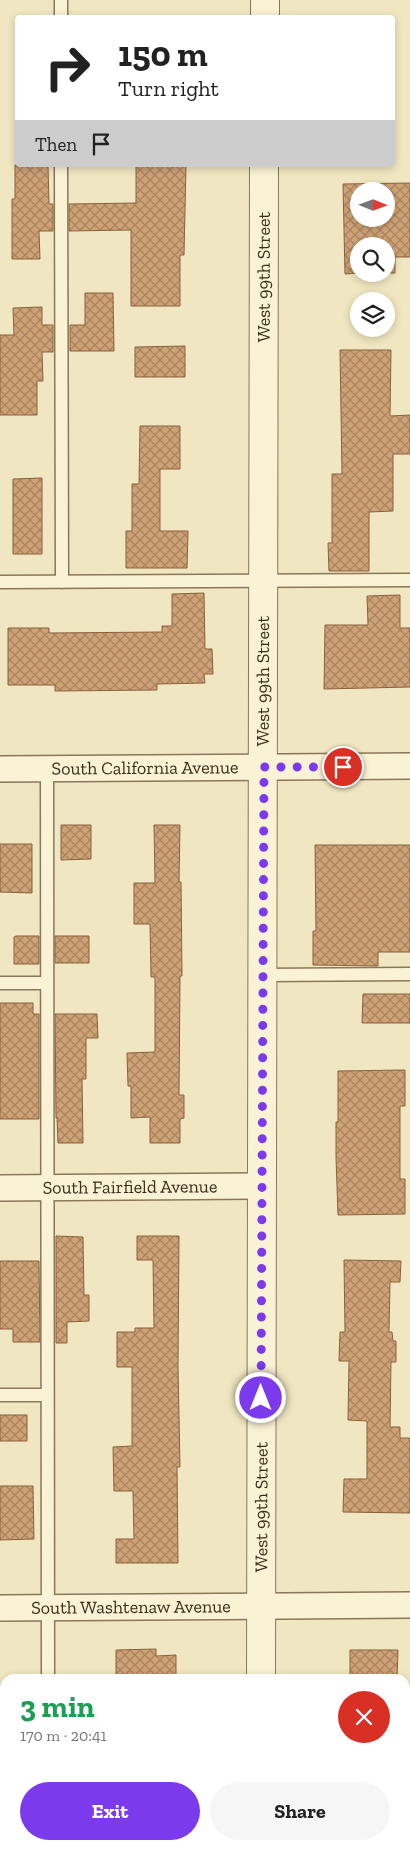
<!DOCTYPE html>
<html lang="en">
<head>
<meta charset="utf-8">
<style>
	:root { --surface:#fff; --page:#f6f6f6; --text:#222; --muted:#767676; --accent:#7c3aed }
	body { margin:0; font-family:"Zilla Slab",serif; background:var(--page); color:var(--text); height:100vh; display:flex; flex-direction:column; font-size:19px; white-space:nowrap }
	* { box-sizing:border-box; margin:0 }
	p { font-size:16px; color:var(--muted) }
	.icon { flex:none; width:28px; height:28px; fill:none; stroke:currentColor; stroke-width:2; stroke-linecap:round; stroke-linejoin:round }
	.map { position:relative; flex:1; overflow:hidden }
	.sheet { position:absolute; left:0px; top:1674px; width:410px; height:176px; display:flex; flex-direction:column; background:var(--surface); border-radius:15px 15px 0 0; box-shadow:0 2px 8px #0003 }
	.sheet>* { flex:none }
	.guide { position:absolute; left:15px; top:15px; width:380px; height:152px; border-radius:5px; box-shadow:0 2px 8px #0003; background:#fff; color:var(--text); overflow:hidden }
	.needle { width:32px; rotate:91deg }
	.fabs { position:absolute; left:350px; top:182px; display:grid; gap:10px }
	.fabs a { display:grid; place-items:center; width:45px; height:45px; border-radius:50%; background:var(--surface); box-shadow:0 2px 8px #0003; font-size:25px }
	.pin { position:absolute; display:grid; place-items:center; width:42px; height:42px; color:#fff; margin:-21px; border:2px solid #fff; border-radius:50%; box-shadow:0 1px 5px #0007 }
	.me { position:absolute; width:55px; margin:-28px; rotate:0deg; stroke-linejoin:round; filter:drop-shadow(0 0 4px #0008) }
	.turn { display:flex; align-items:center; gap:18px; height:105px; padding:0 20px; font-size:22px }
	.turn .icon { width:65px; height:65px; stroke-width:2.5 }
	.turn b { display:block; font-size:35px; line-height:42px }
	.then { display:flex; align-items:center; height:48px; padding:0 20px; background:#0003; gap:10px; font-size:19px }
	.round { display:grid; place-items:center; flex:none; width:52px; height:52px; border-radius:26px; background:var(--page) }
	.summary { display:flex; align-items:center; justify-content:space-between; height:85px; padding:0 20px }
	h1 { font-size:30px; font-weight:700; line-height:38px; color:#1e9e55 }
	.action { display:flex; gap:10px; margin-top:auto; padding:10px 20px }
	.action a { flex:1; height:58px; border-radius:30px; background:var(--accent); color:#fff; font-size:20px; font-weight:700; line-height:58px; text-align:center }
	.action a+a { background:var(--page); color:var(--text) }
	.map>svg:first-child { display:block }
</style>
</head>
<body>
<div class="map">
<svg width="410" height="1849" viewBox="0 0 410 1849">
	<defs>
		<pattern id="building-cross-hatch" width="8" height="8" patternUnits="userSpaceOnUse" patternTransform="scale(1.25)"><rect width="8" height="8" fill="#cfa276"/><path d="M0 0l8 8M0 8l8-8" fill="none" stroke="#a98460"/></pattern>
	</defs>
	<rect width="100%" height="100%" fill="#f0e6c1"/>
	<path fill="url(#building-cross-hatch)" stroke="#8a623d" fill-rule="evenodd" d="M 15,165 L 48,165 L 49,204 L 53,204 L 53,231 L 39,231 L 40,259 L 12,259 L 12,199 L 15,199 Z
		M 136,165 L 186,165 L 184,255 L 180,255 L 180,306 L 131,306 L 131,230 L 69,231 L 69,204 L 136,203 Z
		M 410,183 L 410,257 L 395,257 L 395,273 L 386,273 L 386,246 L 359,246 L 359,273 L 345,274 L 343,184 ZM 359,191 L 386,191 L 386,219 L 359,219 Z
		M 85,293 L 113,293 L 114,351 L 70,351 L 70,325 L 85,325 Z
		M 42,307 L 42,325 L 53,325 L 53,352 L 42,352 L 43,381 L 37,381 L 37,415 L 0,415 L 0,335 L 14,335 L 13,308 Z
		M 185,346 L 185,377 L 135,377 L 135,347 Z
		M 340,350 L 391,350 L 390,416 L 410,415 L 410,454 L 393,454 L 393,511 L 369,512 L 369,571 L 329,571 L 328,543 L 332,543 L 332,474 L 342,474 Z
		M 140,426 L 180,426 L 180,469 L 160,469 L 160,531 L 188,531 L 187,568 L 126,568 L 126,531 L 132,531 L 132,484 L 139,484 Z
		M 42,478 L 42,554 L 13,554 L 13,479 Z
		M 204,593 L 205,649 L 212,649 L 213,674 L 204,674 L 205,683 L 157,684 L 157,690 L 55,691 L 55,685 L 8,685 L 8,628 L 49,628 L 49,633 L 162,632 L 162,626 L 172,626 L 172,594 Z
		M 400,595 L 400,628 L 410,628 L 410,687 L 324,689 L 325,625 L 368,625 L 367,596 Z
		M 61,825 L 91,825 L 91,859 L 61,860 Z
		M 154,825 L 180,825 L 179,882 L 181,882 L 182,976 L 180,976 L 179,1095 L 184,1095 L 184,1118 L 180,1119 L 180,1143 L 150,1143 L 150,1117 L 131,1118 L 131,1086 L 128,1086 L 127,1053 L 155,1052 L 155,977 L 151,977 L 150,924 L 134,924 L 134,883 L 155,883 Z
		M 0,844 L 32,844 L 32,893 L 0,892 Z
		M 315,845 L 410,845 L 410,952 L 378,952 L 378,966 L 313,965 L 313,931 L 316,931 Z
		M 16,936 L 39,936 L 39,964 L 14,964 L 14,937 Z
		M 55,936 L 89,936 L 89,963 L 55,963 Z
		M 363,994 L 410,994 L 410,1023 L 362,1023 Z
		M 0,1003 L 33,1003 L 33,1014 L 39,1014 L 39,1119 L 0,1119 Z
		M 55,1014 L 97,1014 L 98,1038 L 86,1038 L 86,1079 L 82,1079 L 83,1143 L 58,1143 L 57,1118 L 56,1118 Z
		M 405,1070 L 405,1106 L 400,1106 L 400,1179 L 405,1179 L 405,1214 L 338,1215 L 336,1157 L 336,1122 L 338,1122 L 338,1071 Z
		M 56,1236 L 83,1237 L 84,1295 L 89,1295 L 89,1321 L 67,1322 L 67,1343 L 56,1343 Z
		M 137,1236 L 179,1236 L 178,1367 L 180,1467 L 177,1467 L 178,1563 L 116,1563 L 116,1539 L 134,1539 L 133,1491 L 114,1491 L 113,1447 L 132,1446 L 132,1367 L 117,1367 L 117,1332 L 135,1332 L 135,1328 L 154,1328 L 153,1260 L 137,1260 Z
		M 344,1260 L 401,1261 L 400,1282 L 390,1282 L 389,1332 L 392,1332 L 393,1341 L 396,1341 L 396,1362 L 391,1362 L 390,1427 L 400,1427 L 400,1438 L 409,1438 L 410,1440 L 410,1513 L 343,1512 L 344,1479 L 367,1479 L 367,1421 L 348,1420 L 349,1361 L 339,1361 L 340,1332 L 345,1332 Z
		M 0,1261 L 39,1261 L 40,1342 L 13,1342 L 13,1329 L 0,1329 Z
		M 0,1415 L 27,1415 L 27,1441 L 0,1441 Z
		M 0,1486 L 33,1486 L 34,1539 L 0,1540 Z
		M 156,1649 L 156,1656 L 176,1655 L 176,1679 L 116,1677 L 116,1650 Z
		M 350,1650 L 398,1650 L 397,1679 L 350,1679 Z"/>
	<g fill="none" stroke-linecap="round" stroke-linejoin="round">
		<g stroke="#8a7758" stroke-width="15">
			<path id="service" d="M 61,0 L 61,18
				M 61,165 L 62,582
				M 0,582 L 410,580
				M 47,769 L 48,1679
				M 263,975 L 410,974
				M 0,983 L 47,983
				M 0,1395 L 47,1395
				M 0,1815 L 5,1815
				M 47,1845 L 47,1849"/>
		</g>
		<g stroke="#8a7758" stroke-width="28">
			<g id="minor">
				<path id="s1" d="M 0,769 L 410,766"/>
				<path id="s2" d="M 0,1188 L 261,1186"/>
				<path id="s3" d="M 0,1608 L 410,1605"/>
			</g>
		</g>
		<g stroke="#8a7758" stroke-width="30">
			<g id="tertiary">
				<path d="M 265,18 L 265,0"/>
				<path id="s4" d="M 261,1679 L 264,165"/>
				<path d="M 261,1849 L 261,1845"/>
			</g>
		</g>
		<use href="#service" stroke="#faf2d5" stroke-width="12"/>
		<use href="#minor" stroke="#faf2d5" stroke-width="25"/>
		<use href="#tertiary" stroke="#faf2d5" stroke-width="28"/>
	</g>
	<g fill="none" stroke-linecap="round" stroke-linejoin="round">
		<path stroke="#7c3aed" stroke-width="9" stroke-dasharray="0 16.2" d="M 261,1398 L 264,767 L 343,767"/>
	</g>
	<g text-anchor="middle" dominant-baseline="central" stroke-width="4" stroke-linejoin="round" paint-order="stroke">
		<g font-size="18" fill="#392d1d" stroke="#f7efd1">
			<text stroke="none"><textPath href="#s4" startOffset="1402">West 99th Street</textPath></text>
			<text stroke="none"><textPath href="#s4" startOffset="998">West 99th Street</textPath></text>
			<text stroke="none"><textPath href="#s1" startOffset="145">South California Avenue</textPath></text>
			<text stroke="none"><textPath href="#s2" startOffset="130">South Fairfield Avenue</textPath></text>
			<text stroke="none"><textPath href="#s4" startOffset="172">West 99th Street</textPath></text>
			<text stroke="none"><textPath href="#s3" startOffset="131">South Washtenaw Avenue</textPath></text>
		</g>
	</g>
</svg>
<div class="fabs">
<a><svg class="needle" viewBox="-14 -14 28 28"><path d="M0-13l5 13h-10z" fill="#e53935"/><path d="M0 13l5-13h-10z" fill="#767676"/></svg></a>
<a><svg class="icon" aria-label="search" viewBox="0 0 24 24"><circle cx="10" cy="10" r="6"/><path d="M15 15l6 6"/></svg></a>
<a><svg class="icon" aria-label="layers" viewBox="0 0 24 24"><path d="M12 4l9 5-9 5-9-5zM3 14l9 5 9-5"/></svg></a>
</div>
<div class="pin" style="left:343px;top:767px;background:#d93025"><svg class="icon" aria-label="arrive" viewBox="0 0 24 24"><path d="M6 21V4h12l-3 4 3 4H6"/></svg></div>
<svg class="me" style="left:261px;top:1398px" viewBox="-20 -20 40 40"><circle r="17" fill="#7c3aed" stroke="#fff" stroke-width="3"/><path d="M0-11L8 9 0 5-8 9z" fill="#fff"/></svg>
<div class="guide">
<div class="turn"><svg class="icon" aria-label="right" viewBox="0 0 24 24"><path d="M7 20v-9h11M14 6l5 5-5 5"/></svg><div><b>150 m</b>Turn right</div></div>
<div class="then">Then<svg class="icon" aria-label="arrive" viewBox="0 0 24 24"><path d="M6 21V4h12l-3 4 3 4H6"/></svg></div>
</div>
<section class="sheet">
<div class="summary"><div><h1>3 min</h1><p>170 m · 20:41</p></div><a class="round" style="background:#d93025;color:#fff"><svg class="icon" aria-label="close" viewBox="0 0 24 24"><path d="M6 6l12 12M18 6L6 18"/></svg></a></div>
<div class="action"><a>Exit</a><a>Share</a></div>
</section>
</div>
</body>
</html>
